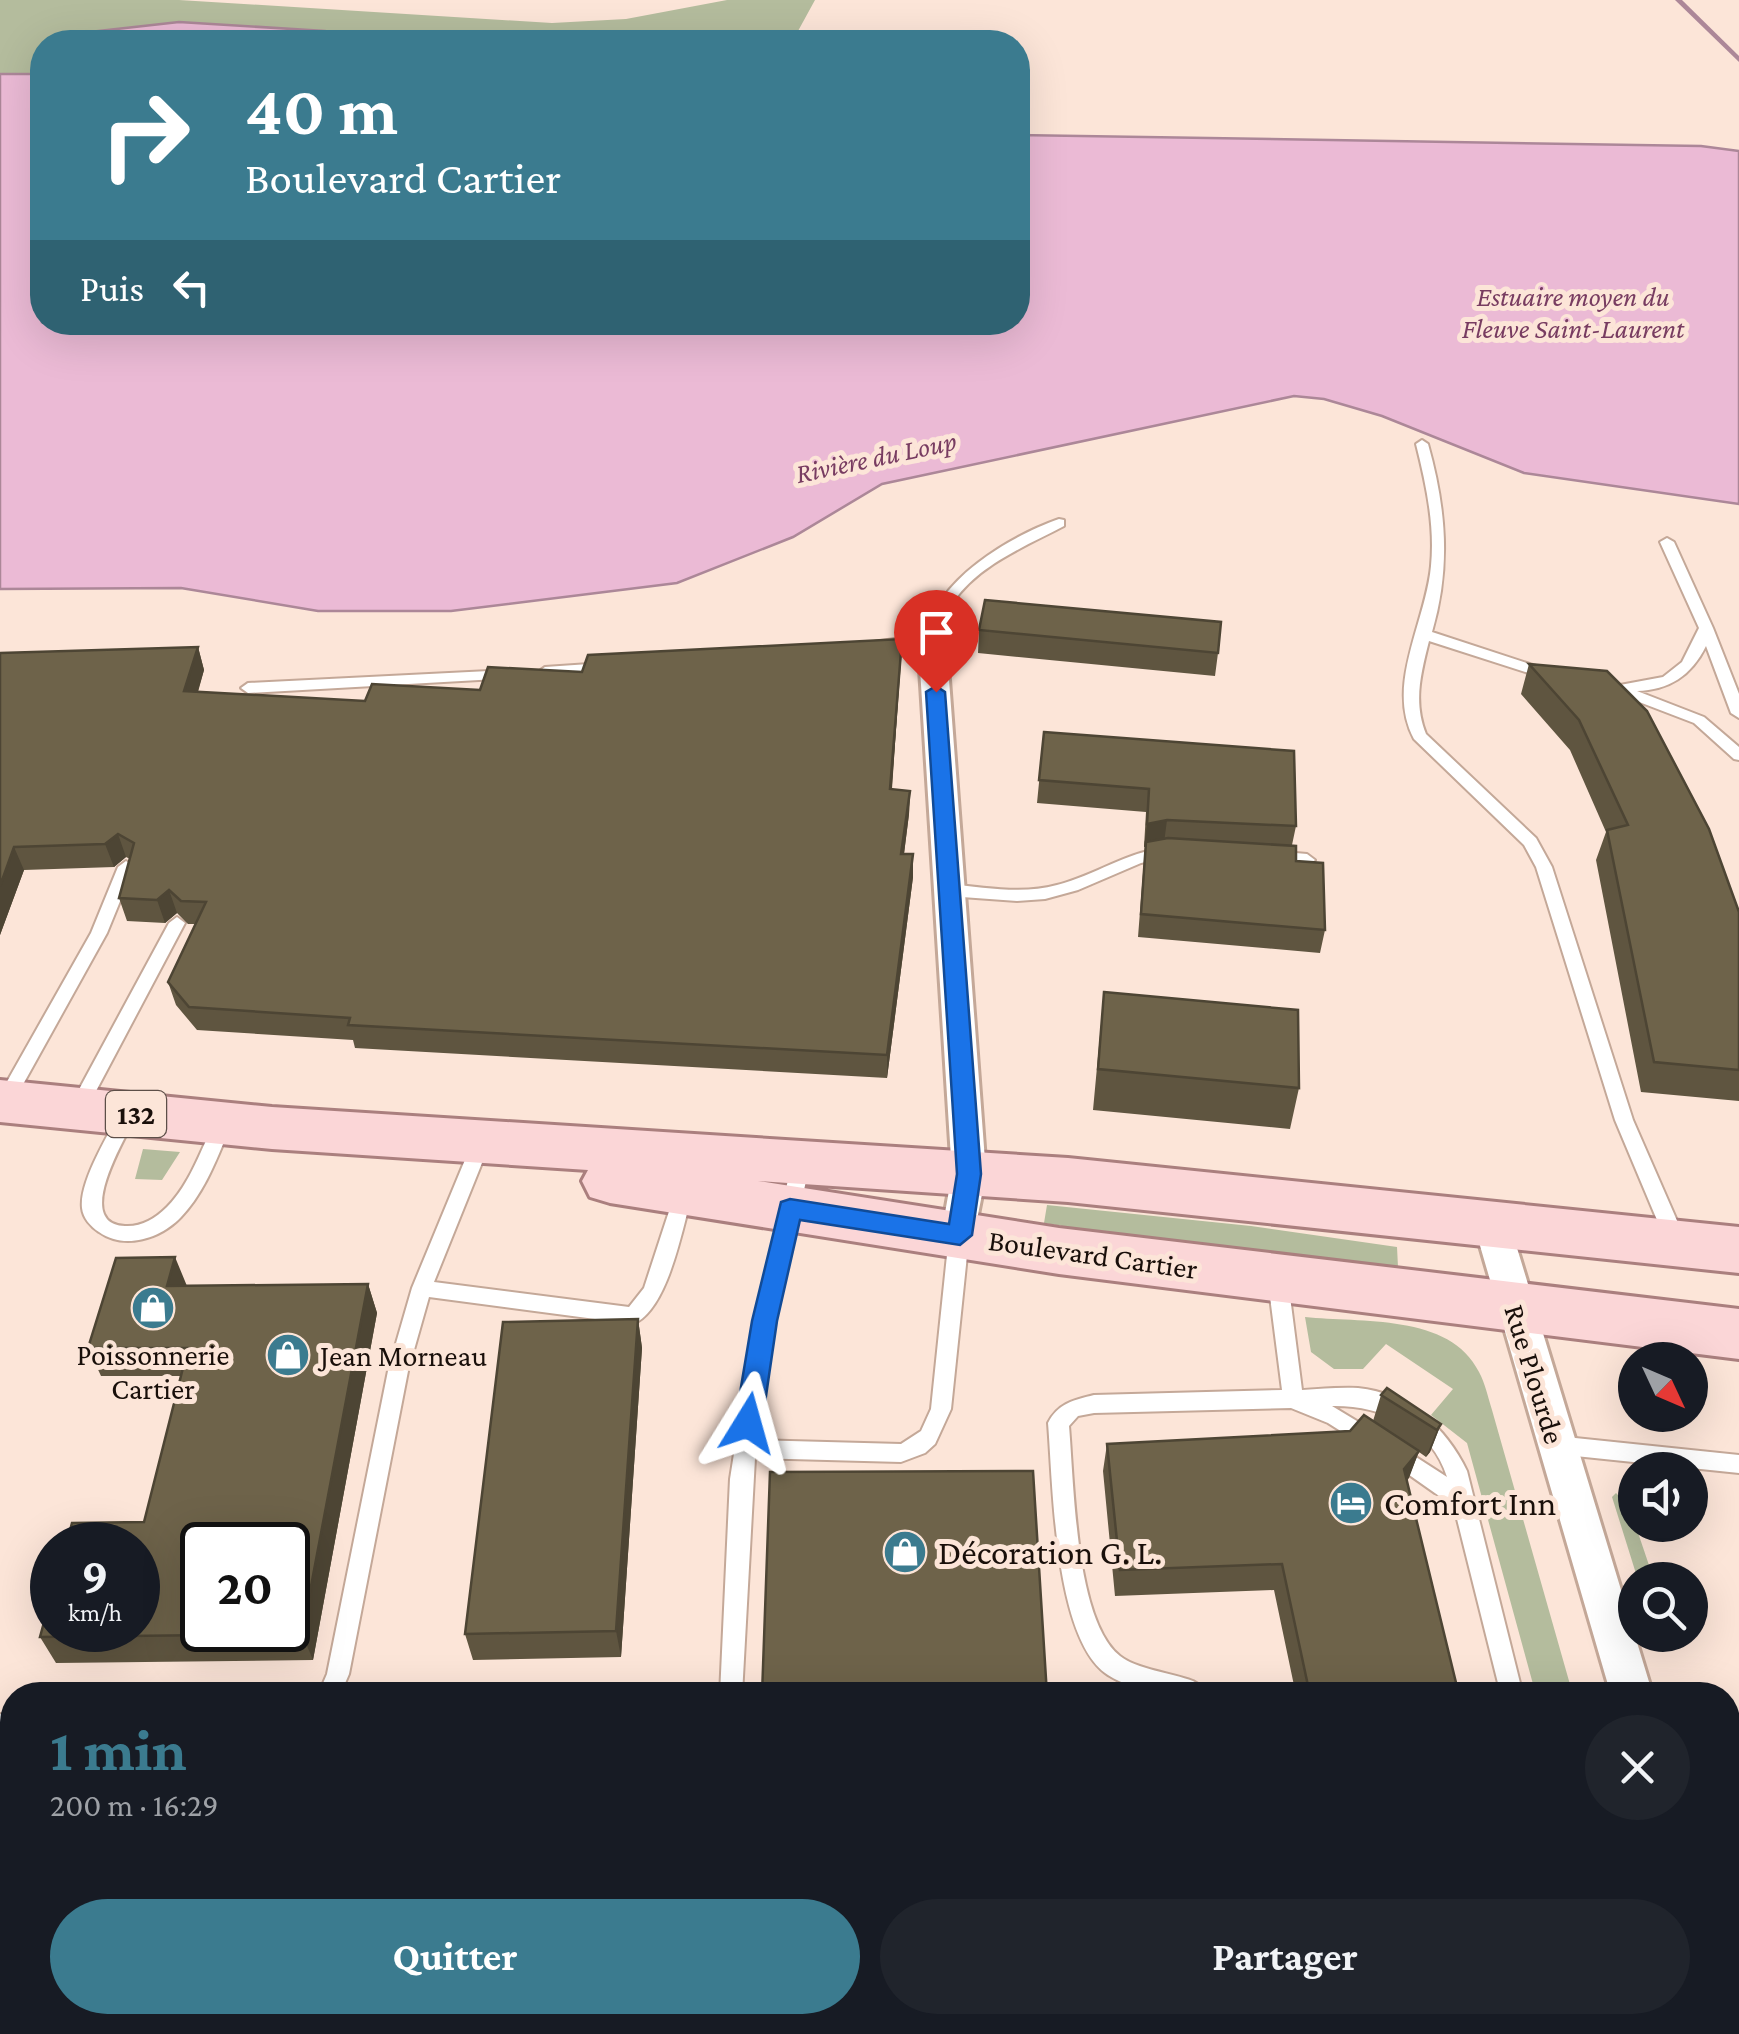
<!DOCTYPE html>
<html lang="fr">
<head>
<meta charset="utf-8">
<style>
	:root { --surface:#171b24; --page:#20242c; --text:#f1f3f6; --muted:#9ea1a6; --accent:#3b7b8f }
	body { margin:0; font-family:"Crimson Pro",serif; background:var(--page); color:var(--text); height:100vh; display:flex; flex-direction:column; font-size:38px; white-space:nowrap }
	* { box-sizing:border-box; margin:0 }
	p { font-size:32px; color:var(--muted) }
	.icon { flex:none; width:55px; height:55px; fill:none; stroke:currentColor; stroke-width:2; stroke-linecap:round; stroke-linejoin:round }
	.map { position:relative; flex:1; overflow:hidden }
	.side { position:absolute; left:0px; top:1682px; width:1740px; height:352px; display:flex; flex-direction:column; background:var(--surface); border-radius:40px 40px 0 0; box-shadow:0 10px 40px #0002 }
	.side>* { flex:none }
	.top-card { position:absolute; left:30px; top:30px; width:1000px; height:305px; border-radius:40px; box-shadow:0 10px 40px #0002; background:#3b7b8f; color:#fff; overflow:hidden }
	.needle { width:65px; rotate:134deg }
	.buttons { position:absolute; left:1618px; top:1342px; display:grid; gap:20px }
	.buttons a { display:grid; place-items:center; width:90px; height:90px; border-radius:50%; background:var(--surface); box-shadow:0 10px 40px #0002; font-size:50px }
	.speed { position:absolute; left:30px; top:1522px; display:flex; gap:20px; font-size:50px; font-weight:700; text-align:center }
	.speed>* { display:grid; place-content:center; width:130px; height:130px; border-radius:50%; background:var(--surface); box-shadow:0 10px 40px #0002; line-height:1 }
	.speed small { font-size:25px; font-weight:400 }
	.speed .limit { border:5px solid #111; border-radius:15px; background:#fff; color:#111 }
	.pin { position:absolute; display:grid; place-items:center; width:85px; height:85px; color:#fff; margin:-102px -42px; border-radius:50% 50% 50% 0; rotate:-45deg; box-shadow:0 0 10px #0007 }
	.pin .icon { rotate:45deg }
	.me { position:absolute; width:110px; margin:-55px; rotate:8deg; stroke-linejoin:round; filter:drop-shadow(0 0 8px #0008) }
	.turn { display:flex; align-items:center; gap:35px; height:210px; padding:0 50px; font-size:45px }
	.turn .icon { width:130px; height:130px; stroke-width:2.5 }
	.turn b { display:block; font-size:70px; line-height:85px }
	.then { display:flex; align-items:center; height:95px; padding:0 50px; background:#0003; gap:20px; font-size:38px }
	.round { display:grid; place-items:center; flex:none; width:105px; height:105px; border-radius:52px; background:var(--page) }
	.head { display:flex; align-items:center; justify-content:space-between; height:170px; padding:0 50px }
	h1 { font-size:60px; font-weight:700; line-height:75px; color:var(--accent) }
	.action { display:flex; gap:20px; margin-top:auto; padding:20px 50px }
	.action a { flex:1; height:115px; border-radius:60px; background:var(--accent); color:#fff; font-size:40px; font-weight:700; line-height:115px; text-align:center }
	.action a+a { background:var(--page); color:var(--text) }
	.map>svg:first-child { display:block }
</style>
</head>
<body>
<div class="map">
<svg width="1739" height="2034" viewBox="0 0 1739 2034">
	<rect width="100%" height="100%" fill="#fce5d8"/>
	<path fill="#b4bc9d" d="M 0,0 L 179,0 L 552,23 L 626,19 L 727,0 L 815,0 L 792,42 L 42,42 L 42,74 L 0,74 Z
		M 143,1149 L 180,1152 L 162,1180 L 135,1179 Z
		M 1047,1205 L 1251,1226 L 1397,1247 L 1398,1267 L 1135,1238 L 1044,1223 Z
		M 1305,1317 C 1360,1323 1450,1313 1479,1372 C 1485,1383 1488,1397 1492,1410 L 1573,1695 L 1536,1695 L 1467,1443 L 1431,1415 L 1453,1389 L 1386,1344 L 1363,1369 L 1334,1369 L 1311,1352 Z
		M 1616,1493 L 1629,1506 L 1654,1580 L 1638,1580 L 1612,1497 Z"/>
	<path fill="#ebbad5" stroke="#ac8798" stroke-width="2.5" d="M 179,22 L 325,31 L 380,42 L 84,41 L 90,32 Z
		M 0,74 L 42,74 L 42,322 L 1018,322 L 1018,135 L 1701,146 L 1739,151 L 1739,504 L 1524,473 L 1382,416 L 1324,399 L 1294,396 L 882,484 L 793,537 L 677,583 L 451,611 L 318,611 L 181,588 L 0,589 Z"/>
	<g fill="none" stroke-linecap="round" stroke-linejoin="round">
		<path fill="#ac8798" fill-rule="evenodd" d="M 1675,0 L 1682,0 L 1739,56 L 1739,62 Z"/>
		<g stroke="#c4a898" stroke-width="4">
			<path id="service" d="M 1422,440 L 1428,444 C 1446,508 1451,567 1432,632 L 1554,672 L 1556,675 L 1549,680 L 1544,678 L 1429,641 C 1421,673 1413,702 1426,734 L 1536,838 L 1552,867 L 1633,1120 L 1685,1239 L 1682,1244 L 1675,1247 L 1668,1244 L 1665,1239 L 1615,1120 L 1536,867 L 1524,845 L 1414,739 C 1385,685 1426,622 1431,566 C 1435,525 1426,484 1416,444 Z
				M 1059,519 L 1064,520 L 1064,526 C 1026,546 976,566 952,604 C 943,619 944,635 938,650 L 928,650 L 926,643 L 874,648 L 874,642 L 928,634 C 935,580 1011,536 1059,519 Z
				M 1667,538 L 1674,542 L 1713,628 L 1739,694 L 1739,718 L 1731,713 L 1706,646 C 1691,676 1669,690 1637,691 L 1704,717 L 1739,747 L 1739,760 L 1734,759 L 1694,723 L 1600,687 L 1598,684 L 1605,679 L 1620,685 L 1663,677 L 1682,662 L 1699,628 L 1660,542 Z
				M 604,663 L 611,668 L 609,671 L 545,677 L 538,672 L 545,667 Z
				M 509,670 L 516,675 L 514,678 L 248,693 L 241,688 L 248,683 Z
				M 1167,847 L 1175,852 L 1173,856 L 1141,863 L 1078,890 L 1045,899 L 1017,901 L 948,896 L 940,890 L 948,884 C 983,887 1022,895 1057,885 C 1096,875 1124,853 1167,847 Z
				M 1273,851 L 1307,854 L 1315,860 L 1307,866 L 1267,861 L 1265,857 Z
				M 126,861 L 134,867 L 107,933 L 11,1106 L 0,1106 L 0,1094 L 91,933 L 118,867 Z
				M 177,917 L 185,923 L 87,1108 L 84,1113 L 72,1113 L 69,1108 L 169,923 Z
				M 128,1107 L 134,1109 L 137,1114 C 126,1137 72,1224 125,1226 C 141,1227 155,1219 167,1207 C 191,1183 201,1148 217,1118 L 229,1118 L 232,1123 C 218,1155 206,1191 181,1217 C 160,1239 124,1250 99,1232 C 91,1227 83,1218 82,1208 C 79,1182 109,1133 122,1109 Z
				M 481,1136 L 488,1138 L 490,1143 L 434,1282 L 629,1307 L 644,1288 L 676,1190 L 690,1190 L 692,1195 C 682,1229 668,1310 633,1324 L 429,1297 L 408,1371 L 349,1674 L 340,1695 L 318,1695 L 327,1674 L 388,1371 L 412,1288 L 472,1143 L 474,1138 Z
				M 801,1156 L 808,1158 L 810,1163 L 775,1321 L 757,1440 L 901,1444 L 921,1431 L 931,1409 L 949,1236 L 952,1231 L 959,1228 L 966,1231 L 969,1236 L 951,1409 L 935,1444 L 925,1453 L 901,1462 L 755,1458 L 742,1695 L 720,1695 L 730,1479 L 755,1321 L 792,1163 L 794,1158 Z
				M 1278,1273 L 1285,1275 L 1288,1281 L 1302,1390 C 1320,1389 1340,1387 1358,1388 C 1408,1393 1446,1427 1467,1471 L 1523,1695 L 1501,1695 L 1455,1511 L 1442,1498 L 1388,1460 L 1385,1454 L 1388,1448 L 1395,1445 L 1402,1448 L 1447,1477 C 1432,1427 1380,1405 1332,1406 L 1380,1435 L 1383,1441 L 1380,1447 L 1373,1450 L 1366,1447 L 1328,1423 L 1291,1408 L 1094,1413 L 1078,1416 L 1069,1426 C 1074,1482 1075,1621 1120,1656 C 1136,1669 1172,1673 1193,1681 L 1203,1687 L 1206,1695 C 1175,1695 1136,1693 1108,1675 C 1054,1640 1053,1483 1048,1423 C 1058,1403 1074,1400 1094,1395 L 1282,1390 L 1268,1281 L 1271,1275 Z
				M 1556,1436 L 1739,1455 L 1739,1473 L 1556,1454 L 1549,1451 L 1546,1445 L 1549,1439 Z
				M 0,1714 L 12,1716 L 12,1738 L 0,1736 Z
				M 1728,1772 L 1739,1772 L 1739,1796 L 1728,1795 Z
				M 12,1861 L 12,1907 L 9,1917 L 0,1920 L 0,1873 L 3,1864 Z"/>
		</g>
		<g stroke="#c4a898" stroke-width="6">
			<path id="minor" d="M 933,645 L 947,653 L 986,1174 L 972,1245 L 959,1249 L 946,1245 L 941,1235 L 952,1174 L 919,653 Z
				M 1492,1211 L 1505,1215 L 1510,1225 L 1653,1695 L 1611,1695 L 1474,1225 L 1479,1215 Z
				M 1728,1979 L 1739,1983 L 1739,2034 L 1714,2034 L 1711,2022 L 1728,2022 Z"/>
		</g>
		<g stroke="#aa7f7e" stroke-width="6">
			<path id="primary" d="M 0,1080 L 272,1107 L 1068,1158 L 1739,1227 L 1739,1273 L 1068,1202 L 758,1181 L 1059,1228 L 1739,1309 L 1739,1359 L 1059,1274 L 610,1203 L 590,1197 L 582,1181 L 588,1170 L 272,1149 L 0,1122 Z"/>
		</g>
		<use href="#service" fill="#fff" fill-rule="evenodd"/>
		<use href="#minor" fill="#fff" fill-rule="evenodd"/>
		<use href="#primary" fill="#fbd6d7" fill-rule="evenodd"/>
	</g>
	<path fill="#5f5540" d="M 979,630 L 1218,653 L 1215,676 L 978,653 Z
		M 902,639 L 892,789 L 910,791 L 909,814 L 904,854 L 913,877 L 887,1078 L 355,1048 L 353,1040 L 197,1030 L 176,1005 L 168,982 L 196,924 L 188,924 L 177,913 L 165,923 L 127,921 L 119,898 L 130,859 L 126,857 L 114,867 L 24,870 L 0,935 L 0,653 L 198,647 L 204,670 L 198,692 L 365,701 L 480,690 L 582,672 Z
		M 1529,664 L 1607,671 L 1739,912 L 1739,1101 L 1641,1092 L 1596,860 L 1606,832 L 1570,750 L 1521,694 Z
		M 1044,732 L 1296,826 L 1292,845 L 1296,861 L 1325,930 L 1320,953 L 1138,937 L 1145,847 L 1144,847 L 1146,812 L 1037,803 Z
		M 1104,992 L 1299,1088 L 1290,1129 L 1093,1110 Z
		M 368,1284 L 377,1313 L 313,1660 L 56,1663 L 40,1637 L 144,1522 L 181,1376 L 101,1376 L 88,1348 L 187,1286 Z
		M 638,1319 L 642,1348 L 621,1657 L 473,1660 L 465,1634 Z
		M 1381,1395 L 1441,1424 L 1430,1452 L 1426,1457 L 1419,1452 L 1407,1481 L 1459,1695 L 1296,1695 L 1274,1590 L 1115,1596 L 1103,1471 L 1107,1444 L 1350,1431 L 1373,1421 Z"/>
	<path fill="#4d4534" d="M 902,639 L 901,662 L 890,812 L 890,789 Z
		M 198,647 L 204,670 L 191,714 L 184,691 Z
		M 910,791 L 909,814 L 901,877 L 901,854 Z
		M 1167,820 L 1164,843 L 1144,847 L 1147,824 Z
		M 118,834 L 126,857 L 114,867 L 105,844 Z
		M 14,847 L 24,870 L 0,935 L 0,886 Z
		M 913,854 L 913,877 L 887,1078 L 887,1055 Z
		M 169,890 L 177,913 L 165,923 L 157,900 Z
		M 175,1257 L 187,1286 L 167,1286 Z
		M 368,1284 L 377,1313 L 313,1660 L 302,1634 Z
		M 638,1319 L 642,1348 L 621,1657 L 616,1631 Z
		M 1441,1424 L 1430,1452 L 1426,1457 L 1437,1430 Z
		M 1419,1451 L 1409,1478 L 1394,1497 L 1404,1469 Z
		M 266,2022 L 283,2022 L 281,2034 L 264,2034 Z"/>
	<path fill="#6e634a" stroke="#4d4534" stroke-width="2.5" fill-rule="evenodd" d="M 985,600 L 1221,622 L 1218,653 L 979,630 Z
		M 902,639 L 890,789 L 910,791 L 901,854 L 913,854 L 887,1055 L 348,1025 L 350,1018 L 189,1007 L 168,982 L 206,902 L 181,901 L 169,890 L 157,900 L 119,898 L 134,843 L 118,834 L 105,844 L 14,847 L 0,886 L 0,653 L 198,647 L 184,691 L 365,701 L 372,684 L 480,690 L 488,667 L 582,672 L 588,655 Z
		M 1529,664 L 1607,671 L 1647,711 L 1709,829 L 1739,912 L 1739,1070 L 1654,1062 L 1607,830 L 1628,825 L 1579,720 Z
		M 1044,732 L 1294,751 L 1296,826 L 1167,820 L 1147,824 L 1149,789 L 1039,780 Z
		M 1168,838 L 1296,846 L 1296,861 L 1323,863 L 1325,930 L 1141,914 L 1146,842 Z
		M 1104,992 L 1298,1010 L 1299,1088 L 1098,1069 Z
		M 175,1257 L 167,1286 L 368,1284 L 302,1634 L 40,1637 L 52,1593 L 52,1630 L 138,1630 L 138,1545 L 66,1545 L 72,1523 L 144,1522 L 188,1348 L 88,1348 L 116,1258 ZM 202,1545 L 288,1545 L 288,1630 L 202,1630 Z
		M 638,1319 L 616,1631 L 465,1634 L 503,1322 Z
		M 1387,1388 L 1441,1424 L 1437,1430 L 1381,1395 Z
		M 1364,1415 L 1419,1451 L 1404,1469 L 1459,1695 L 1310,1695 L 1282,1564 L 1120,1570 L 1107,1444 L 1350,1431 Z
		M 1033,1471 L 1047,1695 L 762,1695 L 770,1472 Z
		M 80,2022 L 266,2022 L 264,2034 L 77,2034 Z"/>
	<path fill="#1a73e8" stroke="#114b97" stroke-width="2.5" d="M 936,686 L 945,692 L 981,1174 L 972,1235 L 960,1245 L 800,1220 L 777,1321 L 762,1423 L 758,1431 L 739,1431 L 735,1423 L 752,1321 L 781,1202 L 790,1199 L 949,1224 L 957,1174 L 926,692 Z"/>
	<defs>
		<g id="shop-disc" transform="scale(2.25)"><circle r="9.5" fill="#3b7b8f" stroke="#fce5d8"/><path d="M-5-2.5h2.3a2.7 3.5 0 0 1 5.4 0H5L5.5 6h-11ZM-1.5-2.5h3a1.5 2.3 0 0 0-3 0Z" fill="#fff"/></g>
		<g id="hotel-disc" transform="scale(2.25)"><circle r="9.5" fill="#3b7b8f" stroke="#fce5d8"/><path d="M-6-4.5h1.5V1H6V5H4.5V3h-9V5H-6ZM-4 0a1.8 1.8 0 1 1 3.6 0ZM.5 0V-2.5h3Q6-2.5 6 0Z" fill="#fff"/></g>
	</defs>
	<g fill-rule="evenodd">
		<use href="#shop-disc" x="153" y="1308"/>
		<use href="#shop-disc" x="288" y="1355"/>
		<use href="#hotel-disc" x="1351" y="1503"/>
		<use href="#shop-disc" x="905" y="1552"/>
	</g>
	<g text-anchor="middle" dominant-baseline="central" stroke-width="10" stroke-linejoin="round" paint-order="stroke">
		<g font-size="28" font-style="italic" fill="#783c61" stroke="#fce5d8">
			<text x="1573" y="296">Estuaire moyen du<tspan x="1573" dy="32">Fleuve Saint-Laurent</tspan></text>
			<text transform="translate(876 457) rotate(-12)">Rivière du Loup</text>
		</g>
		<rect fill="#fce5d8" stroke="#5d4f48" stroke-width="2.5" x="106" y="1091" width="60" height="46" rx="8"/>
		<g font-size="28" font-weight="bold" fill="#190f0a">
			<text x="136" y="1114">132</text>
		</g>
		<g font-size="30" fill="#190f0a" stroke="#fce5d8">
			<text transform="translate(1093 1254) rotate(8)">Boulevard Cartier</text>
			<text transform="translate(1535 1374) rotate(73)">Rue Plourde</text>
		</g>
		<g font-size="30" fill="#190f0a" stroke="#fce5d8">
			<text x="153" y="1354">Poissonnerie<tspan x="153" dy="34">Cartier</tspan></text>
			<text x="320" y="1355" text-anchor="start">Jean Morneau</text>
		</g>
		<g font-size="35" fill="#190f0a" stroke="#fce5d8" text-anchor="start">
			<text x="1384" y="1503">Comfort Inn</text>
			<text x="938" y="1552">Décoration G. L.</text>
		</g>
	</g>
</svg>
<div class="buttons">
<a><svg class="needle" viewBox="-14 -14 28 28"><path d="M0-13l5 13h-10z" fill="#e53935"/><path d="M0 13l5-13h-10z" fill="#9ea1a6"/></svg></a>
<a><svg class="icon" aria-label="sound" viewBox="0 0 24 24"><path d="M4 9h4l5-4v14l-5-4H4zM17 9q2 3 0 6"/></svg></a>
<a><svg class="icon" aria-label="search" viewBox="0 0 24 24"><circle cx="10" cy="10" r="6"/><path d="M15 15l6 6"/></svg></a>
</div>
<div class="speed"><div>9<small>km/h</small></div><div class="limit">20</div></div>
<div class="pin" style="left:936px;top:692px;background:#d93025"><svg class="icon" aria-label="arrive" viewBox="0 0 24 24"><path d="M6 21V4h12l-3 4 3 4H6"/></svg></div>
<svg class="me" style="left:748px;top:1423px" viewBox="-20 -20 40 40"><path d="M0-17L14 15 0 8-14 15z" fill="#1a73e8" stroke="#fff" stroke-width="4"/></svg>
<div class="top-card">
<div class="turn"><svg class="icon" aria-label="right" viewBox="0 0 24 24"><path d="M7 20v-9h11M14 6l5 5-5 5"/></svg><div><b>40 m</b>Boulevard Cartier</div></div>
<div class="then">Puis<svg class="icon" aria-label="left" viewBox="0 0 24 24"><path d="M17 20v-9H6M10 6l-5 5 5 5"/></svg></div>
</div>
<section class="side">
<div class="head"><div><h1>1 min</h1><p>200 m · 16:29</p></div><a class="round"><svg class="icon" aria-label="close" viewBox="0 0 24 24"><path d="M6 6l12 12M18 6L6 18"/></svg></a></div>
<div class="action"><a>Quitter</a><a>Partager</a></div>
</section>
</div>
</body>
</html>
